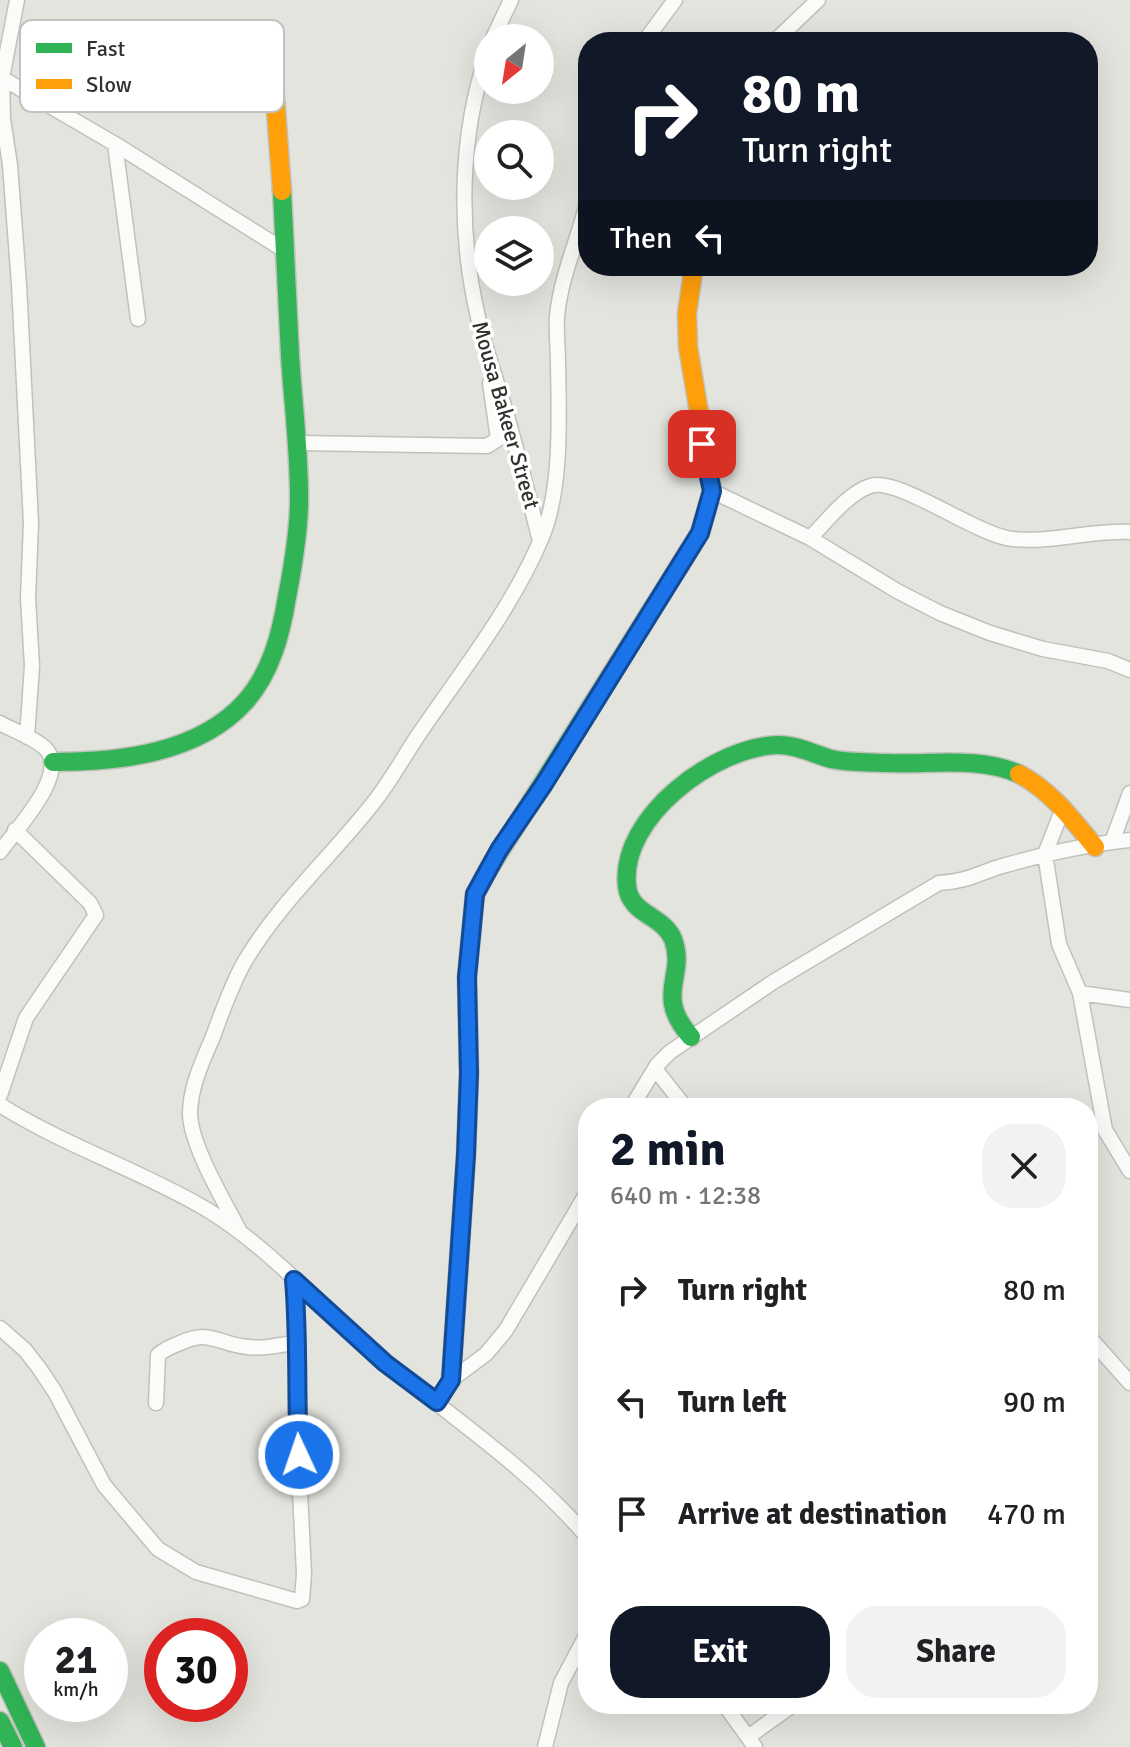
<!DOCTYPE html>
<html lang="en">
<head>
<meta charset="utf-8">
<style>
	:root { --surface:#fff; --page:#f2f2f2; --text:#202124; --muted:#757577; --accent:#111827 }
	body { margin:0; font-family:Signika,sans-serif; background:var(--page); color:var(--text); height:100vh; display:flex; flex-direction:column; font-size:30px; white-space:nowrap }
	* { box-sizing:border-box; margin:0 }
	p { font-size:26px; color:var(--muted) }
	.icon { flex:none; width:44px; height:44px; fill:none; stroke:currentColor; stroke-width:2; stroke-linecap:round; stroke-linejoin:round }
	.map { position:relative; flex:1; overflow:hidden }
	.drawer { position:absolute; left:578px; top:1098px; width:520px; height:616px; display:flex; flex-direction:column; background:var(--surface); border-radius:32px; box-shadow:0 8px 32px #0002 }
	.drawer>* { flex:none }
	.top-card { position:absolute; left:578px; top:32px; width:520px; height:244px; border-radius:32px; box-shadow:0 8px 32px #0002; background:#111827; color:#fff; overflow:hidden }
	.needle { width:52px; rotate:210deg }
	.fabs { position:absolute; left:474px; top:24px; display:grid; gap:16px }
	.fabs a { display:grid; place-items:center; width:80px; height:80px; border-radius:50%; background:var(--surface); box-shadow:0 8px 32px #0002; font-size:40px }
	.speed { position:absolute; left:24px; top:1618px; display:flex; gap:16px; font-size:40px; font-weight:700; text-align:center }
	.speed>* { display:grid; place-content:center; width:104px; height:104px; border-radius:50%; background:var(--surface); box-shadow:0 8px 32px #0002; line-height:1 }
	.speed small { font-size:20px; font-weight:400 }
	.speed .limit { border:12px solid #d22; background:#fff; color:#111 }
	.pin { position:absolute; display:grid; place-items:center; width:68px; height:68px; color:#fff; margin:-34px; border-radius:16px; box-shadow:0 4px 12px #0006 }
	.me { position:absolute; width:88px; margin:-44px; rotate:357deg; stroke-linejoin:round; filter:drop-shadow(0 0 6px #0008) }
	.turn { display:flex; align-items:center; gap:28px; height:168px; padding:0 32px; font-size:36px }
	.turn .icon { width:104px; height:104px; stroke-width:2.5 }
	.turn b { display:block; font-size:56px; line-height:68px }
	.then { display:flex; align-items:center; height:76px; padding:0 32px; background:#0003; gap:16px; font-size:30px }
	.round { display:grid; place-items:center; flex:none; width:84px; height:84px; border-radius:32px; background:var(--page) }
	.headline { display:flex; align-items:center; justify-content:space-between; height:136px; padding:0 32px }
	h1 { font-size:48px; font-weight:700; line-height:60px; color:var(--accent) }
	.cta { display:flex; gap:16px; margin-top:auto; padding:16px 32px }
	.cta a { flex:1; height:92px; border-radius:32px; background:var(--accent); color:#fff; font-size:32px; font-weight:700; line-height:92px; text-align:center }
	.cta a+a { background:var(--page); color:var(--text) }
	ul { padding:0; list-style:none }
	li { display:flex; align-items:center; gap:24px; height:112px; padding:0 32px }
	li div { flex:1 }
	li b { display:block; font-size:30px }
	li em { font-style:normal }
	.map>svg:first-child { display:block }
</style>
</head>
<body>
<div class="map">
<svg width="1130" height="1747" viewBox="0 0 1130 1747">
	<rect width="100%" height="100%" fill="#e4e4de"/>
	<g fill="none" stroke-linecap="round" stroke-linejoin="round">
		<g stroke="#c1c1bc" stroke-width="17">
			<path id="street" d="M 17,0 L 2,78 L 3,119 L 10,165 L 19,284 L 31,523 L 28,598 L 32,666 L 27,737
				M 493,38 L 511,0
				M 644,42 L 675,0
				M 774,42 L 818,0
				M 488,51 C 459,136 458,231 478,317 C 486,353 499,387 509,423 C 520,462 530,502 540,541
				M 0,77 L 115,144 L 287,252
				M 115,144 L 138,319
				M 298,443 L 487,446 L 498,439 L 490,383
				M 712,491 L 810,538 L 897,591 L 940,613 L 990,633 L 1043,649 L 1108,661 L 1130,670
				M 810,538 C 827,521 847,494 870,486 C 898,476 977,536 1013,539 C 1052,543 1091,530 1130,532
				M 0,723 C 14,731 33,737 45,748 C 71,773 15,830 0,852
				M 1063,808 L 1045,854 L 1059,944 L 1080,993 L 1105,1130 L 1130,1171
				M 1112,842 L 1130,793
				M 1080,993 L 1130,1000
				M 655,1069 L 686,1108
				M 0,1095 L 26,1018 L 96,915 L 90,903 L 15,830
				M 0,1105 C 65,1146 140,1170 206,1209 C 274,1250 325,1313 386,1363 C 455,1420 530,1469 588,1538
				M 631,1108 L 657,1065 L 670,1052 L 773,982 L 939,883 C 967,882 980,872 1006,865 C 1045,854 1090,844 1130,840
				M 239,1230 C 224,1201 191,1146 190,1114 C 190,1088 202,1062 212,1039 C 222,1013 231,985 245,961 C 280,902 332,856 374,802 C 390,782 403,758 417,737 C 461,672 512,609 542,537 C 562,489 559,417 558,364 C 558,348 556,332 557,316 C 561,275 579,238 588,199
				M 0,1328 L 25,1350 L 39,1368 L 55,1392 L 104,1485 L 158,1549 L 196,1572 L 297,1601 L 302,1599 L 304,1574 L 296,1409 L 298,1338 L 294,1280
				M 1088,1336 L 1130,1383
				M 437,1402 L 451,1380 L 486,1354 L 506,1330 L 588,1191
				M 156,1403 L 158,1355 C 165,1349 172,1346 180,1343 C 212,1329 217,1344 247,1347 C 265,1349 281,1345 298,1342
				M 724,1704 L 755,1747
				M 748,1737 L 794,1704
				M 545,1747 L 561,1683 L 588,1632"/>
		</g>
		<g stroke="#c1c1bc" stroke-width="21">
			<path id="fast" d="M 53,762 C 118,762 198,754 245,702 C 271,673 281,634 287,597 C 293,566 298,537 299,506 C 300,455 293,405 290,355 C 287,300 285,245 282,191
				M 488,870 L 700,533 L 712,491 L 703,436
				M 691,1037 C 653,994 687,977 673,939 C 663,915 630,915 627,886 C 619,817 716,746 778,745 C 797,745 814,754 831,759 C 849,763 868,762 886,763 C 929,765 978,756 1019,774
				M 0,1671 L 36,1747
				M 0,1721 L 13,1747"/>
		</g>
		<g stroke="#c1c1bc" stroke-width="21">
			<path id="slow" d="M 272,57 L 282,191
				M 694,266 L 687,313 L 688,347 L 703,436
				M 1019,774 C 1050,790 1073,820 1095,847
				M 451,1380 L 466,1155 L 469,1073 L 467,977 L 475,894 L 488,870"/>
		</g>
		<use href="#street" stroke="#fbfbfa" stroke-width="14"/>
		<use href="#fast" stroke="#30b455" stroke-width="18"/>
		<use href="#slow" stroke="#ff9f0a" stroke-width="18"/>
	</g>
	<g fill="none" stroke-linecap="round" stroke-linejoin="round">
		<g stroke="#114b97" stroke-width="20">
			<path id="route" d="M 299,1455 C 296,1396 299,1338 294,1280 L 385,1363 L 437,1402 L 451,1380 L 466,1155 L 469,1073 L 467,977 L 475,894 L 499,850 L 544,784 L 700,533 L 712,491 L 702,444"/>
		</g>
		<use href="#route" stroke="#1a73e8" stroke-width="14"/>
	</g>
	<g text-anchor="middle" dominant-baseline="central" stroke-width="7" stroke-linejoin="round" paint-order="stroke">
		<g font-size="22" fill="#32312d" stroke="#fff">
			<text transform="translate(506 415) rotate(74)">Mousa Bakeer Street</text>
		</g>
	</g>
	<rect x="20" y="20" width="264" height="92" rx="12" fill="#fff" stroke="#c2c1c0" stroke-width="2"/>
	<rect x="36" y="43" width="36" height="10" fill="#30b455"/>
	<rect x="36" y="79" width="36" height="10" fill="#ff9f0a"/>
	<g font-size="22" fill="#32312d">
		<text x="86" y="56">Fast</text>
		<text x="86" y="92">Slow</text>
	</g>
</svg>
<div class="fabs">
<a><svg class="needle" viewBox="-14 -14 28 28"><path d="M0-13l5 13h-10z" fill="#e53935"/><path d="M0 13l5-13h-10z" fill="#757577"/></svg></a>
<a><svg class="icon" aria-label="search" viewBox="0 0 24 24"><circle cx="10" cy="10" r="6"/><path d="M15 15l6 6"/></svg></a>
<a><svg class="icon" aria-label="layers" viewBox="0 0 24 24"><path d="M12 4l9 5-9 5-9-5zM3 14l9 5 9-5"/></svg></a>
</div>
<div class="speed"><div>21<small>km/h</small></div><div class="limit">30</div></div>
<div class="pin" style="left:702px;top:444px;background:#d93025"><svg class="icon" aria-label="arrive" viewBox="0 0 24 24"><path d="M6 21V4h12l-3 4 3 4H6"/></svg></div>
<svg class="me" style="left:299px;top:1455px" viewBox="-20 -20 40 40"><circle r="17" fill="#1a73e8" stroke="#fff" stroke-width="3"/><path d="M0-11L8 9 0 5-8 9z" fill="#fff"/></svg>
<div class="top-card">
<div class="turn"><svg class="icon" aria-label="right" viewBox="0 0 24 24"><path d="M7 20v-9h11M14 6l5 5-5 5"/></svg><div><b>80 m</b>Turn right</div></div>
<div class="then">Then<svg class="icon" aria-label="left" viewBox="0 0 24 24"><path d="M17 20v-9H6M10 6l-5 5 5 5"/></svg></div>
</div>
<section class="drawer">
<div class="headline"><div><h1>2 min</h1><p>640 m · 12:38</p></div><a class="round"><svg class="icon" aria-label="close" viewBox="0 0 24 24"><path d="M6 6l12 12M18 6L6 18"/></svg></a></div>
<ul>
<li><svg class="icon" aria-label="right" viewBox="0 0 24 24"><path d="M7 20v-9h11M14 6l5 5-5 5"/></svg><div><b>Turn right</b></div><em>80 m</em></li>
<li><svg class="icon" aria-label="left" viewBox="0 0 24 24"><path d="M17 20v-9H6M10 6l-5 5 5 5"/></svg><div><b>Turn left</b></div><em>90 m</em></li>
<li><svg class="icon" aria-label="arrive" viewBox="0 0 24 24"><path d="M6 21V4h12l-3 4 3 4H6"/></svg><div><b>Arrive at destination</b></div><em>470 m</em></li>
</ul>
<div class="cta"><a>Exit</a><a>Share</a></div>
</section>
</div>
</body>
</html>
